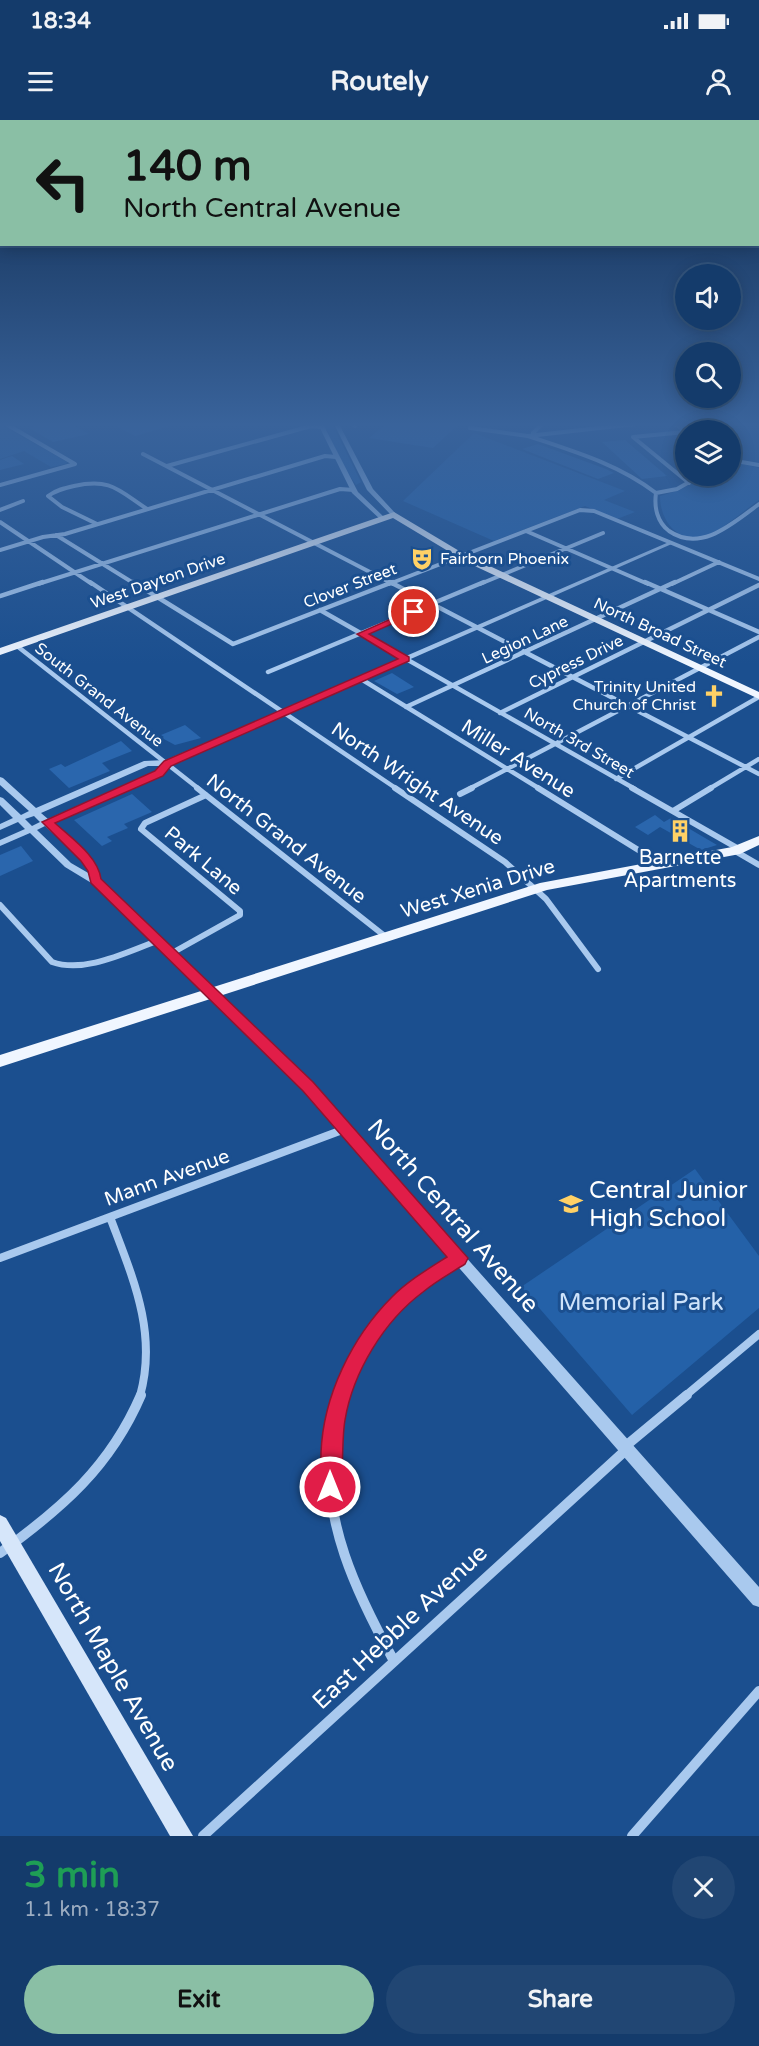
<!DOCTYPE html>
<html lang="en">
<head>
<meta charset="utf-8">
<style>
	:root { --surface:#143b6b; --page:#214673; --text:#f1f3f6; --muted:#9dadc1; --line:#33557e; --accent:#8abfa5 }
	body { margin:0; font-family:"Varela Round",sans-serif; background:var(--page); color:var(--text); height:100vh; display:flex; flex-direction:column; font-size:22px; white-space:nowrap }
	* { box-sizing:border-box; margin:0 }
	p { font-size:20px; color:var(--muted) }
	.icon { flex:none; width:33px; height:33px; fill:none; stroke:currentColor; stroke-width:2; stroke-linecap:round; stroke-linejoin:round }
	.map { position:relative; height:1716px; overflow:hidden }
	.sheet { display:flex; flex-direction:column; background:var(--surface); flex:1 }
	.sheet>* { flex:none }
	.guide { position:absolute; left:0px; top:0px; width:759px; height:126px; box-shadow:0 3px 15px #0003,0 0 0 2px var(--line); background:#8abfa5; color:#111; overflow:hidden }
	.controls { position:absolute; left:675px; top:144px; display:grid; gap:12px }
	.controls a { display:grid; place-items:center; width:66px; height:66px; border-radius:50%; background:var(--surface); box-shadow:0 3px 15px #0003,0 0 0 2px var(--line); font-size:30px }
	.pin { position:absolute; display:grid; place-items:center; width:51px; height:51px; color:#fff; margin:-26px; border:3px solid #fff; border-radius:50%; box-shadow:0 2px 6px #0007 }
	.me { position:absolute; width:66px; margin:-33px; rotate:0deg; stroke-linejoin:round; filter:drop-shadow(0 0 4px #0008) }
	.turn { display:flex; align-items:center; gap:21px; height:126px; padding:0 24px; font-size:27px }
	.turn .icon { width:78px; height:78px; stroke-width:2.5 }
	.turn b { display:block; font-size:42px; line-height:51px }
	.round { display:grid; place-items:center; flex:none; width:63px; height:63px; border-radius:32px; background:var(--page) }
	.headline { display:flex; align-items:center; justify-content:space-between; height:102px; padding:0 24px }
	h1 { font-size:36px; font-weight:800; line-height:45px; color:#1e9e55 }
	.action { display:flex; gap:12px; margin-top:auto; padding:12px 24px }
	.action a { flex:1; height:69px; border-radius:36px; background:var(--accent); color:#111; font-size:24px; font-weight:800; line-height:69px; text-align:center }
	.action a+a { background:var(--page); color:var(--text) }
	.status { display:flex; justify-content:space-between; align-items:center; height:42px; padding:0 30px; background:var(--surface); direction:ltr }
	.status svg { height:16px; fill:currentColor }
	header { display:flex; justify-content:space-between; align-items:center; height:78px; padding:0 24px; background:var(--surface); font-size:27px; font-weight:800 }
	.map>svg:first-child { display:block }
</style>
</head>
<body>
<div class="status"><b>18:34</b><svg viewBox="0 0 49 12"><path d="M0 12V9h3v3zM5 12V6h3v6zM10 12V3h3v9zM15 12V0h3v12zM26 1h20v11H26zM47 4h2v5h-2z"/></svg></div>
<header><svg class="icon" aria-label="menu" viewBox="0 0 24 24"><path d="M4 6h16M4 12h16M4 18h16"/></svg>Routely<svg class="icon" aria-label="person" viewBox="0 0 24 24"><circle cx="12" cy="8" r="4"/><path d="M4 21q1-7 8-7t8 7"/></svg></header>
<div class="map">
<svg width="759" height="1716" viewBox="0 0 759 1716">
	<rect width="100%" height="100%" fill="#1b4f8f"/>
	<path fill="#2461a8" d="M 0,304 L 67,342 L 66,344 L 51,347 L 24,331 L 0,339 Z
		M 324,304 L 332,304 L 361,362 L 356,365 L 344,347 Z
		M 474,313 L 625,371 L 604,380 L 635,392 L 617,399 L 585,386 L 494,421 L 403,381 Z
		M 731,341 L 759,348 L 759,380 C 746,389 721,410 710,415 C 681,427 660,403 660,376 L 680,370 L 704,356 L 730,356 Z
		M 695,1049 L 759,1136 L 759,1188 L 632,1295 L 521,1167 Z"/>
	<path fill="#2a66ad" d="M 28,304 L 71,304 L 89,314 L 53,322 L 29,308 L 34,307 Z
		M 112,304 L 169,304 L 170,306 L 135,316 Z
		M 386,304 L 459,304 L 433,328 L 369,318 Z
		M 625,320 L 667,356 L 642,359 L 602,322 Z
		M 538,324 L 606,349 L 614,353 L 598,359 L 522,329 Z
		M 12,336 L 24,344 L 0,350 L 0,340 Z
		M 392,553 L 414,567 L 397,574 L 374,561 Z
		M 185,605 L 201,618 L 175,625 L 162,618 L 164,617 L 161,615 Z
		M 121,621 L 132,631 L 102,643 L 110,651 L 69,668 L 49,649 L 61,644 L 65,647 Z
		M 132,674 L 152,692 L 124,704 L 128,708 L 107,717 L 112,721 L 102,726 L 74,700 Z
		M 655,695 L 664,702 L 671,698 L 717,725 L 701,730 L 660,707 L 648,715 L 635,707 Z
		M 21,726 L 33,741 L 0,756 L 0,735 Z"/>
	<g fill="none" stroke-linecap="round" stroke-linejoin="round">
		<path stroke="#a9c9ee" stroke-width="4" d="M 6,304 L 75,344
			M 353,304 L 355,306
			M 675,304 L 686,312
			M 470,308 L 528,316 L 635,304
			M 533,313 L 542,304
			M 528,316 C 573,331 618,344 656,373 C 654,387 657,402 669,411 C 701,433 733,403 759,384
			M 633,317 L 689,363
			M 633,317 L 685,312
			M 143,334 L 393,464
			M 730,340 L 759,345
			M 167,346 L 311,306 L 322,307
			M 0,365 L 75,344
			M 656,373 L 677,369 L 700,356
			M 0,390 L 23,381
			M 0,402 L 92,464
			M 97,404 L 62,387 L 48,376 C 56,370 65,368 74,366 C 111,358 118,370 147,389
			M 526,411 L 648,464
			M 56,415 L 135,464
			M 0,430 L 43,417 L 65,414 L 325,336 L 336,337
			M 38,464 L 340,369 L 354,370
			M 389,464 L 580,390 L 594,391 L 759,459
			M 480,464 L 603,413
			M 672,464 L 719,442"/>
		<path stroke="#a9c9ee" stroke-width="4.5" d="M 90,462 L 397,669
			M 133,462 L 233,524 L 393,462
			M 390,462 L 759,654
			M 645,462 L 759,512
			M 0,476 L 43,462
			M 320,490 L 635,669
			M 17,526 L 199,669
			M 268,552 L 484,462
			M 361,559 L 540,669
			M 406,587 L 675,462
			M 500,593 L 759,465
			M 616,659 L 759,577
			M 469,669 L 759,517
			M 709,669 L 759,639"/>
		<path stroke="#a9c9ee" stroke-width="6" d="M 197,668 L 386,817
			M 395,668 L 505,742 L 546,779 L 598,849
			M 538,668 L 661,744
			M 632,668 L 739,729
			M 460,674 L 472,668
			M 673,691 L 711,668
			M 735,731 L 759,745
			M 0,785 L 52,842 C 86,854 128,831 160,820
			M 172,833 L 240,795 L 240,791 L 141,709 L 145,703 L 206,675"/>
		<path stroke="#a9c9ee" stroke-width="8" d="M 110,1097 C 132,1156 158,1212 140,1276
			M 0,1138 L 345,1009
			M 342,1276 L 368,1221 L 406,1177 L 459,1138
			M 685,1276 L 759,1214"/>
		<path stroke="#a9c9ee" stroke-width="10" d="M 342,1275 C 339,1289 335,1304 332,1319 C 319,1397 358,1476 394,1541
			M 0,1433 C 62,1388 110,1347 141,1275
			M 203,1716 L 627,1329 L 628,1324 L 687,1275
			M 632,1716 L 759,1571"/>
		<path fill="#a9c9ee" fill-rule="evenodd" d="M 318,304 L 323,304 L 358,372 L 385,398 L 385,400 L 381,400 L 352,373 Z
			M 334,304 L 339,304 L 373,369 L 396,394 L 396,396 L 392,396 L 367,370 Z
			M 669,422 L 674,423 L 170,645 L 162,655 L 53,703 C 69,719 97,736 100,760 L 312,964 L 759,1467 L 759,1487 L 753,1485 L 304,970 L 98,767 L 65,747 L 30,713 L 0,726 L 0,720 L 25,709 L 18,702 L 0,710 L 0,704 L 13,698 L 0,685 L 0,677 L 3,678 L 21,695 L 29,691 L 0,665 L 0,657 L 3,658 L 36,688 L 144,641 L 166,640 ZM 148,646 L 161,646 L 156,651 L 48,699 L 41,693 ZM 34,696 L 40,702 L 32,706 L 25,699 ZM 45,706 L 81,739 L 90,754 L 71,743 L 37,710 Z"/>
		<path fill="#d6e6fa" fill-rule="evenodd" d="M 0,1395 L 6,1398 L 193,1716 L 170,1716 L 0,1421 Z"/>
		<path fill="#f0f6ff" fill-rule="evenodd" d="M 394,392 L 466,435 L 759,572 L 759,579 L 449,434 L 448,431 L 393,398 L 0,535 L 0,528 Z
			M 759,716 L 759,725 L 740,734 L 547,770 L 0,947 L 0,935 L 540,763 L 732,727 Z"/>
	</g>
	<linearGradient id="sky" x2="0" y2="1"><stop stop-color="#0f2b4f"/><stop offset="0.56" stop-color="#39639b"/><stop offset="1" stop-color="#39639b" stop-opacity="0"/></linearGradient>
	<rect width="759" height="544" fill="url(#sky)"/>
	<path fill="#e11d48" stroke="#92132f" stroke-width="1.5" d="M 411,490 L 419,492 L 369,514 L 409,537 L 409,541 L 171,646 L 163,656 L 55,703 C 71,718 98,736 101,759 L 313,962 L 468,1138 L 465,1144 C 451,1153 436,1161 423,1172 C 384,1201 353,1252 345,1300 C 341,1322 345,1355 337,1374 L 330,1377 L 323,1374 C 318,1361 321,1346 321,1333 C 323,1276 352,1217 392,1177 C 408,1161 428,1149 447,1137 L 303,971 L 91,763 L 88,751 L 81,741 L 42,702 L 155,651 L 164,641 L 398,539 L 357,514 Z"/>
	<defs>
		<g id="theatre-bare" transform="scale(1.8)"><path d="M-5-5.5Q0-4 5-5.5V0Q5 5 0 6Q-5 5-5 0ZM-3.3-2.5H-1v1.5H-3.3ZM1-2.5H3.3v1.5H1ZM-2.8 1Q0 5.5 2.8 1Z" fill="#ffd166" stroke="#1b4f8f" stroke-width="2.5" paint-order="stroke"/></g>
		<g id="church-bare" transform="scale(1.8)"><path d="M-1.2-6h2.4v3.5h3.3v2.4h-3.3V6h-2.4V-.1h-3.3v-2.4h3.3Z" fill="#ffd166" stroke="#1b4f8f" stroke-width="2.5" paint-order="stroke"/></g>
		<g id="building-bare" transform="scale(1.8)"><path d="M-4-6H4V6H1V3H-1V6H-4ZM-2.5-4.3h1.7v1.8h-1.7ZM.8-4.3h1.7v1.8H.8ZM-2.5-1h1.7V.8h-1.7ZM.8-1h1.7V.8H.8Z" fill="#ffd166" stroke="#1b4f8f" stroke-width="2.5" paint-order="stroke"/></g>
		<g id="school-bare" transform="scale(1.8)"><path d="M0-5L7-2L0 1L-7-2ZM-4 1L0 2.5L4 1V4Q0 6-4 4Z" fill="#ffd166" stroke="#1b4f8f" stroke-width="2.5" paint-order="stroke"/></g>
	</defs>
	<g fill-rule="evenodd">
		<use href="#theatre-bare" x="422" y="439"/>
		<use href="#church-bare" x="714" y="576"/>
		<use href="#building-bare" x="680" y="711"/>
		<use href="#school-bare" x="571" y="1084"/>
	</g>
	<g text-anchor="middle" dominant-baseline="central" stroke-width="6" stroke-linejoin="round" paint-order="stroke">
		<g font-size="16" fill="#fff" stroke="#1b4f8f" text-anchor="start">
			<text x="440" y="439">Fairborn Phoenix</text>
			<text x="696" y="567" text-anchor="end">Trinity United<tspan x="696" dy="18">Church of Christ</tspan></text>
		</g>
		<g font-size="16" fill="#fff" stroke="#1b4f8f">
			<text transform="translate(158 461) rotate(-19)">West Dayton Drive</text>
			<text transform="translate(350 466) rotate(-21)">Clover Street</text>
			<text transform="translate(660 513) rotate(25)">North Broad Street</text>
			<text transform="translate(525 520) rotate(-25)">Legion Lane</text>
			<text transform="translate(576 542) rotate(-26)">Cypress Drive</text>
			<text transform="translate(99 575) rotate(38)">South Grand Avenue</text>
			<text transform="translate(579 623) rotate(30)">North 3rd Street</text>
		</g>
		<g font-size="20" fill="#fff" stroke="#1b4f8f">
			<text transform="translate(518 639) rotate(32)">Miller Avenue</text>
			<text transform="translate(417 664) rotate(34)">North Wright Avenue</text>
			<text transform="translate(286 719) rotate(38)">North Grand Avenue</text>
			<text transform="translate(203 741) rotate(40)">Park Lane</text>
			<text transform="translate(478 769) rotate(-17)">West Xenia Drive</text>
			<text transform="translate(167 1058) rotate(-20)">Mann Avenue</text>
		</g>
		<g font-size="20" fill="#fff" stroke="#1b4f8f">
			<text x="680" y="738">Barnette<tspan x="680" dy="23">Apartments</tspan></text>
		</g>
		<g font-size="24" fill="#fff" stroke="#1b4f8f" text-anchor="start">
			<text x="589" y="1070">Central Junior<tspan x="589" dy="28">High School</tspan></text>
		</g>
		<g font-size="24" fill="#fff" stroke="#1b4f8f">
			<text transform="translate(453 1096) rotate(49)">North Central Avenue</text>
			<text transform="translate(400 1507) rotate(-43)">East Hebble Avenue</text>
			<text transform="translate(113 1547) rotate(60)">North Maple Avenue</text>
		</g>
		<g font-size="24" fill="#cfe3fa" stroke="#1b4f8f">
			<text x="641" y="1182">Memorial Park</text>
		</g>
	</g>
</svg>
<div class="controls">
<a><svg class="icon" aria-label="sound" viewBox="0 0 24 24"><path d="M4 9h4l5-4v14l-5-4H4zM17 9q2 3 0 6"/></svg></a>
<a><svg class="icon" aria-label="search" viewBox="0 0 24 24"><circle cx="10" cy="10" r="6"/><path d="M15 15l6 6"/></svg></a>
<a><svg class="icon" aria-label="layers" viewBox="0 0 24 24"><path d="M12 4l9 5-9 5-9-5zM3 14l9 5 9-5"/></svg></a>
</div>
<div class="pin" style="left:414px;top:492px;background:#d93025"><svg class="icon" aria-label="arrive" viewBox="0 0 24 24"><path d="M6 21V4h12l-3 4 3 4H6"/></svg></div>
<svg class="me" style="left:330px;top:1367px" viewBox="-20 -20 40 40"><circle r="17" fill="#e11d48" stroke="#fff" stroke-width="3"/><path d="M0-11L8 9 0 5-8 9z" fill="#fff"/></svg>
<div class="guide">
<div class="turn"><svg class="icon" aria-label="left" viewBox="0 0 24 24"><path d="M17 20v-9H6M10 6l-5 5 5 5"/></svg><div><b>140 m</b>North Central Avenue</div></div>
</div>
</div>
<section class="sheet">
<div class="headline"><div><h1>3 min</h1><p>1.1 km · 18:37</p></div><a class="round"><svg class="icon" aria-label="close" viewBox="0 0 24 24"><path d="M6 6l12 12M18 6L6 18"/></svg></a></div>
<div class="action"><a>Exit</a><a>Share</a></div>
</section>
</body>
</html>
